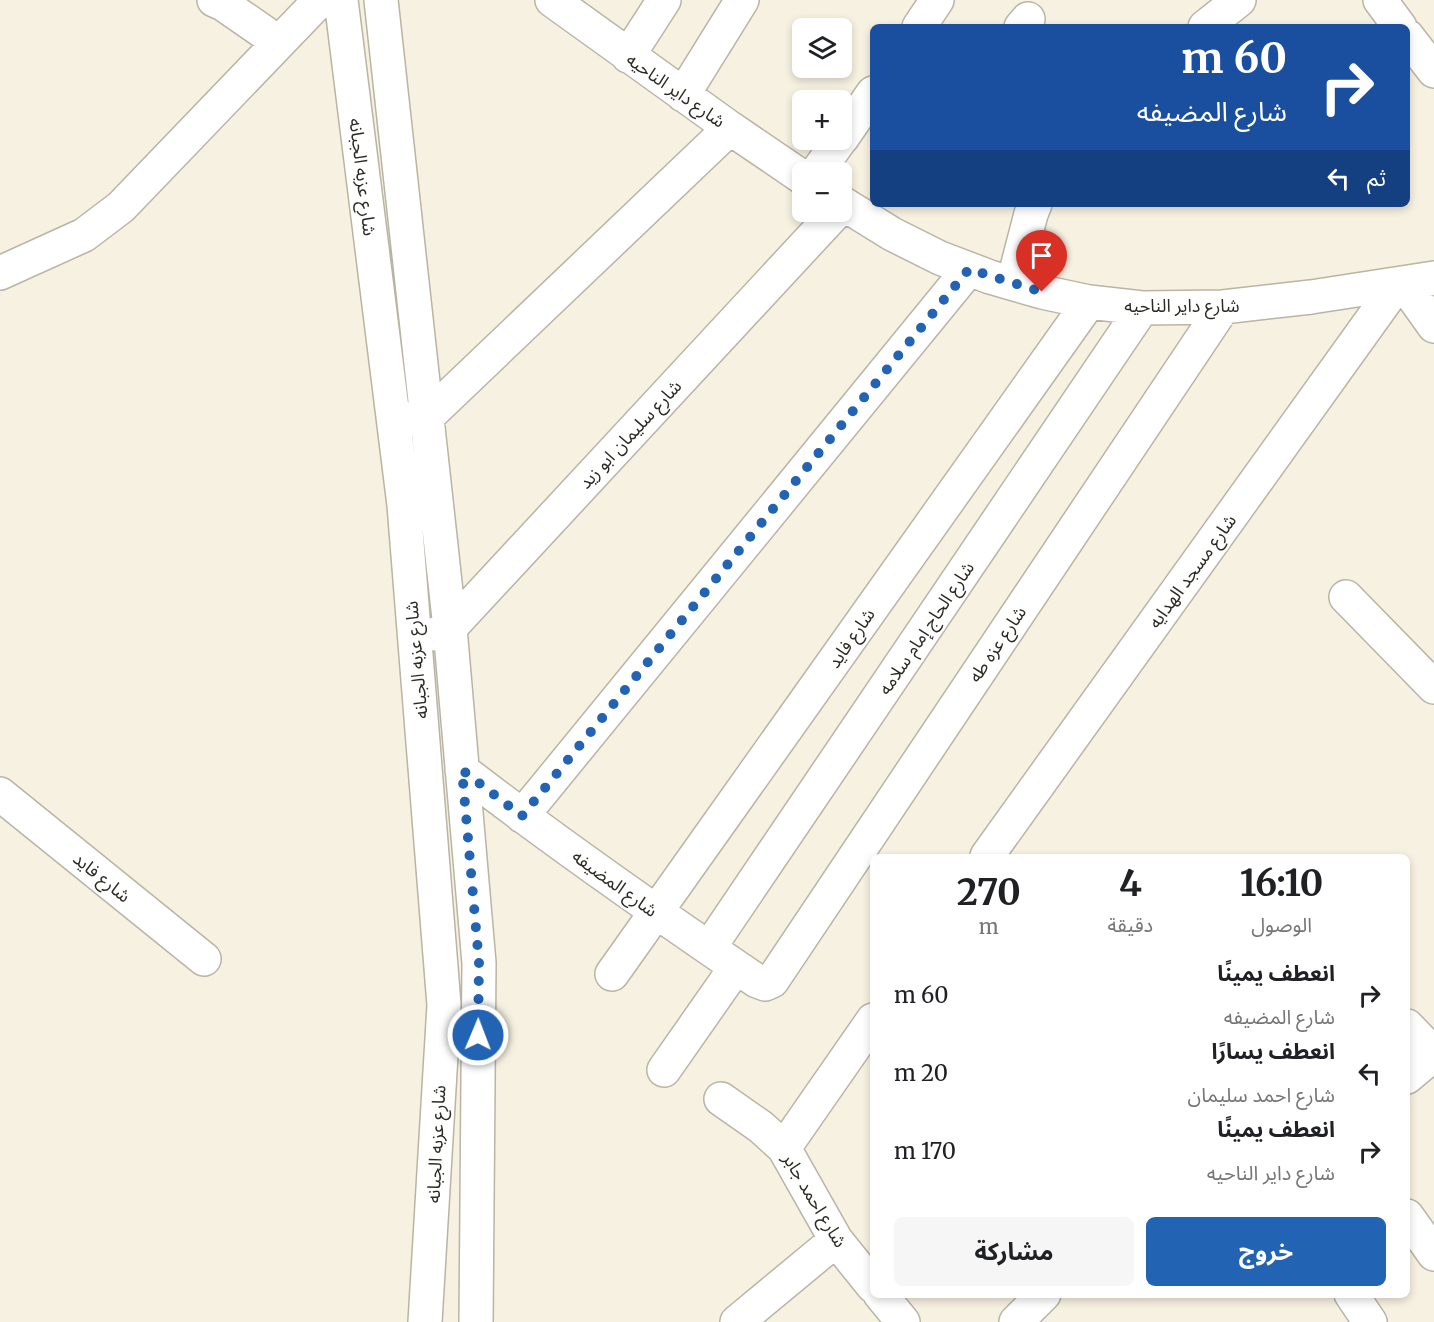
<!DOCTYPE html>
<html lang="ar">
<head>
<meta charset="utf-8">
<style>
	:root { --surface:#fff; --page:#f6f6f6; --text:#202124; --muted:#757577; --accent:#2363b4 }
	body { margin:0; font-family:Merriweather,"Noto Sans Arabic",serif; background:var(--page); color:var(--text); direction:rtl; height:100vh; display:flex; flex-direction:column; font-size:22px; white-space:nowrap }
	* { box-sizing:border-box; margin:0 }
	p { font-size:20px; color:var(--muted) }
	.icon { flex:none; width:33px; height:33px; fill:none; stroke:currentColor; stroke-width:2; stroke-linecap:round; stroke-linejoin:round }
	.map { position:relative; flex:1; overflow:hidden; direction:ltr }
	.drawer { position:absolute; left:870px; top:854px; width:540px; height:444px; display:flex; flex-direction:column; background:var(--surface); border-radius:9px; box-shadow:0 3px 9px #0003; direction:rtl }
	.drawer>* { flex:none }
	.top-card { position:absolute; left:870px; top:24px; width:540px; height:183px; border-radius:9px; box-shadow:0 3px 9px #0003; direction:rtl; background:#1a4fa0; color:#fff; overflow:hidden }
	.controls { position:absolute; left:792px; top:18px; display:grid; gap:12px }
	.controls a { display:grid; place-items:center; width:60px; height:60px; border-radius:9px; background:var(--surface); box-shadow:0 3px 9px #0003; font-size:30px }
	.pin { position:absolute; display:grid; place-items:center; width:51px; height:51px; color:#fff; margin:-62px -26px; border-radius:50% 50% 50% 0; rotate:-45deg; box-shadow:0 0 6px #0007 }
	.pin .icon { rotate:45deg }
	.me { position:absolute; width:66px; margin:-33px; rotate:1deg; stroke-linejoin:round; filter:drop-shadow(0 0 4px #0008) }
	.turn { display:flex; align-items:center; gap:21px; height:126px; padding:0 24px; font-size:27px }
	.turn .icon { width:78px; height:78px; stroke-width:2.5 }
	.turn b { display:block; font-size:42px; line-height:51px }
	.then { display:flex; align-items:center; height:57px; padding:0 24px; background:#0003; gap:12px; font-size:22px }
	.eta { display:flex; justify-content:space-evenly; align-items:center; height:102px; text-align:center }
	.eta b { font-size:36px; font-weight:700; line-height:42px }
	.action { display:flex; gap:12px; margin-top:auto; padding:12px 24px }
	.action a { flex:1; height:69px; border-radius:9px; background:var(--accent); color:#fff; font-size:24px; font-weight:700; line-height:69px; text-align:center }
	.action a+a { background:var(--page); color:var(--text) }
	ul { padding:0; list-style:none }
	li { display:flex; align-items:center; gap:18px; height:78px; padding:0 24px }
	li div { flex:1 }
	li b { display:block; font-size:22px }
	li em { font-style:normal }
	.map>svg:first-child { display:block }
</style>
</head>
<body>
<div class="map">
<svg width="1434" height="1322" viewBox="0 0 1434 1322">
	<rect width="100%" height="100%" fill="#f7f1e2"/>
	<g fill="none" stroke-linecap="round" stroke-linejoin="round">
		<g stroke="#bab4a5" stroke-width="36">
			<path id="minor" d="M 214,0 L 223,4 L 278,42
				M 341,0 L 404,505 L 444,1005 L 425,1322
				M 381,0 L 450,628 L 479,963 L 476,1322
				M 552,0 L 730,128 L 802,177
				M 1380,0 L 1400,27
				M 919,27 L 937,0
				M 1021,27 L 1028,19
				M 1205,27 L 1239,0
				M 1407,36 L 1434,71
				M 628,56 L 664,0
				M 683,95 L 742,0
				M 842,138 L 873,93
				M 817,172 L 840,140
				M 842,203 L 892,234 L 940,258 L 990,277 L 1042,292 L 1089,302 L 1142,308 L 1223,307 L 1311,297 L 1434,278
				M 0,273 L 84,235 L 121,207 L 320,0
				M 1013,283 L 1031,214 L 1035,204
				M 1404,284 L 1434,326
				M 410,419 L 427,417 L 730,128
				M 1346,597 L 1434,687
				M 436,634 L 450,628 L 836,212
				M 462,770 C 558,844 657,913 757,981 L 765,984 L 772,981 L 1223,307
				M 0,794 L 204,959
				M 522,816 L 969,269
				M 987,856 L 1396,286
				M 709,948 L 1142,308
				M 612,974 L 1089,302
				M 1407,1026 L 1434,1054
				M 664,1070 L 736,967
				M 1407,1077 L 1434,1054
				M 721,1099 L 761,1127 L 784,1148 L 836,1240 L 873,1286
				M 784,1148 L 873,1020
				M 1407,1216 L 1434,1254
				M 880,1294 L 903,1322
				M 1351,1294 L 1370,1322
				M 737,1322 L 836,1240
				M 1016,1322 L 1044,1294"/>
		</g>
		<use href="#minor" stroke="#fff" stroke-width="33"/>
	</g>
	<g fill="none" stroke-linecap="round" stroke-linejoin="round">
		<path stroke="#2363b4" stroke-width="10" stroke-dasharray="0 18" d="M 478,1035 L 479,963 L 462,770 L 522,816 L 969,269 L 1042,292"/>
	</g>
	<g text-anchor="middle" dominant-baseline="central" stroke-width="5" stroke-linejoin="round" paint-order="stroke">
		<g font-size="18" fill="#2c2a24" stroke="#fff">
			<text transform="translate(676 90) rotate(35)">شارع داير الناحيه</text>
			<text transform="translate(363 177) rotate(83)">شارع عزبه الجبانه</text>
			<text x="1182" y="305">شارع داير الناحيه</text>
			<text transform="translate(630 434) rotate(-47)">شارع سليمان ابو زيد</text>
			<text transform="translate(1192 571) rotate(-54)">شارع مسجد الهدايه</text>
			<text transform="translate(926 628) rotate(-56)">شارع الحاج إمام سلامه</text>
			<text transform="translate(851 638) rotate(-55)">شارع فايد</text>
			<text transform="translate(997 644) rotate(-56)">شارع عزه طه</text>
			<text transform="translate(416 660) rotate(-95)">شارع عزبه الجبانه</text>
			<text transform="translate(102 877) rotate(39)">شارع فايد</text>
			<text transform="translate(615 883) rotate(36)">شارع المضيفه</text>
			<text transform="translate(436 1144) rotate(-87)">شارع عزبه الجبانه</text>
			<text transform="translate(815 1200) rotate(59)">شارع احمد جابر</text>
		</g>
	</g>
</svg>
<div class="controls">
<a><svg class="icon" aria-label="layers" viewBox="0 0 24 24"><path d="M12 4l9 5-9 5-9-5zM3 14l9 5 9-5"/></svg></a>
<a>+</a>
<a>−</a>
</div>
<div class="pin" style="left:1042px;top:292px;background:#d93025"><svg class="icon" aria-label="arrive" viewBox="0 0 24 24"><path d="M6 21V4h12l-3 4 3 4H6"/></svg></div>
<svg class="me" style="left:478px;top:1035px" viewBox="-20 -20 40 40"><circle r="17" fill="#2363b4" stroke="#fff" stroke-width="3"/><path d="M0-11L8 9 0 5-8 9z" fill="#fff"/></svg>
<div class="top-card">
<div class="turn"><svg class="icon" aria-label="right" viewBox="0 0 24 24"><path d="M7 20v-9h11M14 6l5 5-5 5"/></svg><div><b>60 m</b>شارع المضيفه</div></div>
<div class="then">ثم<svg class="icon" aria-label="left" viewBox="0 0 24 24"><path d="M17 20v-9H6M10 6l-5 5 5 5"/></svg></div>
</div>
<section class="drawer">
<div class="eta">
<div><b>16:10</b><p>الوصول</p></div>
<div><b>4</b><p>دقيقة</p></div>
<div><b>270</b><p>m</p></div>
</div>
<ul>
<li><svg class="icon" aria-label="right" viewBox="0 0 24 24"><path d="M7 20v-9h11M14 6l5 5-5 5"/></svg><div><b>انعطف يمينًا</b><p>شارع المضيفه</p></div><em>60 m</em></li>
<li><svg class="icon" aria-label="left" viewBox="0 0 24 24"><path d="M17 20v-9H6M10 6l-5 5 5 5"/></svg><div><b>انعطف يسارًا</b><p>شارع احمد سليمان</p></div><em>20 m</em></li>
<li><svg class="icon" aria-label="right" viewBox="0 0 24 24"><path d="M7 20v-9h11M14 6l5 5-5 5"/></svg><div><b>انعطف يمينًا</b><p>شارع داير الناحيه</p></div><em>170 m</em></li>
</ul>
<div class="action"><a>خروج</a><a>مشاركة</a></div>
</section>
</div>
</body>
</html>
